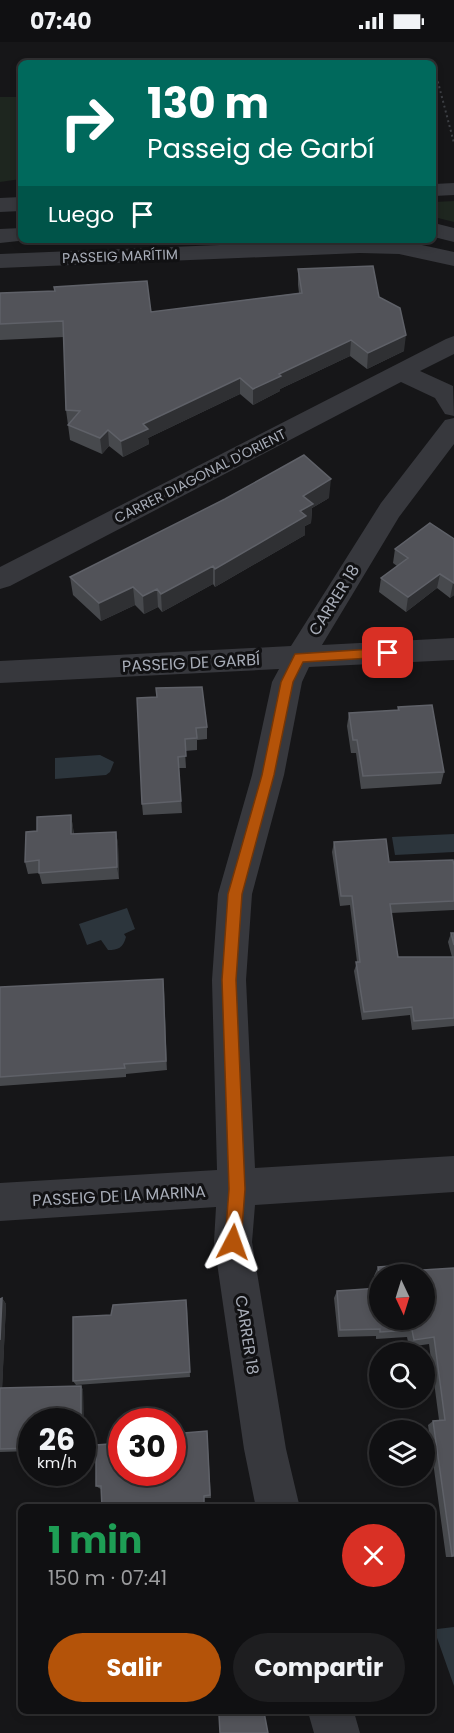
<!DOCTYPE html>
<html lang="es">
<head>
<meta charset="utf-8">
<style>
	:root { --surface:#101012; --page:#1e1e20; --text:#f1f3f6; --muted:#9c9d9f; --line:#303032; --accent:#b45309 }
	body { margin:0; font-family:Poppins,sans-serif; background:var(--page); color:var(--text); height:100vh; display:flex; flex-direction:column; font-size:22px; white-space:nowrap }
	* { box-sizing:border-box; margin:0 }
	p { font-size:20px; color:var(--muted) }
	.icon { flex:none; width:33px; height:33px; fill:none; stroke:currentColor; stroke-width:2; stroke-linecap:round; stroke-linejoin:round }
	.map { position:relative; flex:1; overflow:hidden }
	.drawer { position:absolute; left:18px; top:1462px; width:417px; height:210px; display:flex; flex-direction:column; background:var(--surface); border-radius:9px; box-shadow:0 3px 9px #0003,0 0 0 2px var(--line) }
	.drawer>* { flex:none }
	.hud { position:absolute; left:18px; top:18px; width:418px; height:183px; border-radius:9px; box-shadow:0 3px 9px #0003,0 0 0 2px var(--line); background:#00695c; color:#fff; overflow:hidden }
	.needle { width:39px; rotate:176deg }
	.fabs { position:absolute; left:369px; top:1222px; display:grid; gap:12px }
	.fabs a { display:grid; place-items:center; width:66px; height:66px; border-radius:50%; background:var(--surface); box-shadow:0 3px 9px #0003,0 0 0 2px var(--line); font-size:30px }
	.speed { position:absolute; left:18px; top:1366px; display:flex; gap:12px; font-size:30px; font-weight:700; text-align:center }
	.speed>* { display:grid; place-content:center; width:78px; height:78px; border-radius:50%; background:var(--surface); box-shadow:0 3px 9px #0003,0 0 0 2px var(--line); line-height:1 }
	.speed small { font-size:15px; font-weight:400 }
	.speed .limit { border:9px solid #d22; background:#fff; color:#111 }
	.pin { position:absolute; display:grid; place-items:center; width:51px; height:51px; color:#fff; margin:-26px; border-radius:12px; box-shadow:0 3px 9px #0006 }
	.me { position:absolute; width:66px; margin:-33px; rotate:4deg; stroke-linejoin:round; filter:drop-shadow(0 0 4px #0008) }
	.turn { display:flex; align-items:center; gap:21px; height:126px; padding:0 30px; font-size:27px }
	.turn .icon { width:78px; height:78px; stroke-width:2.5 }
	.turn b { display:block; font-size:42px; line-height:51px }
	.then { display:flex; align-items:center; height:57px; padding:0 30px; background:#0003; gap:12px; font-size:22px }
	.round { display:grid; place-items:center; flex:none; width:63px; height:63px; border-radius:32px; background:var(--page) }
	.headline { display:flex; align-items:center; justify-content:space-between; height:102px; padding:0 30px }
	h1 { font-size:36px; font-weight:700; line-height:45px; color:#1e9e55 }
	.action { display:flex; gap:12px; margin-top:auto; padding:12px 30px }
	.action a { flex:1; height:69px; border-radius:36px; background:var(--accent); color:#fff; font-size:24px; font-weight:700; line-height:69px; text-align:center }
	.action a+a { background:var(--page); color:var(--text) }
	.status { display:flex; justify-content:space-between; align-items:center; height:42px; padding:0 30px; background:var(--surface); direction:ltr }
	.status svg { height:16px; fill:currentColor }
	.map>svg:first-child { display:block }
</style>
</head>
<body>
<div class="status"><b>07:40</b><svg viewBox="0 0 49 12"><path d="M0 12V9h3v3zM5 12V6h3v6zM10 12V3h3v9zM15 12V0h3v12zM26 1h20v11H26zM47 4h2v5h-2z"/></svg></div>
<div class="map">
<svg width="454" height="1691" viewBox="0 0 454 1691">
	<rect width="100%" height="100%" fill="#161618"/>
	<path fill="#1e261f" d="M 0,55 L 21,55 L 21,137 L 0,140 Z
		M 454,159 L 454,180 L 434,175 L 434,160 Z"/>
	<path fill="#2c353c" d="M 100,713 L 114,720 L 110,730 L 106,733 L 55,737 L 55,716 Z
		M 454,792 L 454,810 L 395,813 L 392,795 Z
		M 127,866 L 135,887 L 124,892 L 126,895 C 123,906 118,908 108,908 L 101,898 L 87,903 L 79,882 Z
		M 454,1585 L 454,1644 L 436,1593 L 437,1587 Z"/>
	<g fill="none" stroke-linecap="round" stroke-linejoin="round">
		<path stroke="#3d3f44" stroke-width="2" stroke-dasharray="2 3" stroke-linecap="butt" d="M 434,25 L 454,101"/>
		<path fill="#37383d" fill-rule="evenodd" d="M 454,141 L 454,153 L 434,154 L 434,142 Z
			M 21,155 L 21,169 L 0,170 L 0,156 Z
			M 434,181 L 454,186 L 454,200 L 434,195 Z
			M 21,186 L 21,198 L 28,198 L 0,201 L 0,187 Z
			M 343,198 L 399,198 L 454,210 L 454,224 L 399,212 L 360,211 L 0,226 L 0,212 Z
			M 454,294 L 454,312 L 420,329 L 453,344 L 454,374 L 445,372 L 435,356 L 401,340 L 10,544 L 0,547 L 0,525 L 446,297 Z
			M 454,376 L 454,402 L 399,475 L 322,603 L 454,596 L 454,618 L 309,625 L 302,640 L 284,733 L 252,852 L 246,938 L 255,1126 L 454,1114 L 454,1150 L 255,1163 L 252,1200 L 286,1407 L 300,1466 L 256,1466 L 244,1407 L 214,1200 L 216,1165 L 0,1179 L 0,1141 L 217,1128 L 212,938 L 218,852 L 252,733 L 272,640 L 279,627 L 0,641 L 0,619 L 291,604 L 381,461 L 445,378 Z
			M 308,1670 L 354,1670 L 360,1691 L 314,1691 Z"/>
	</g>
	<path fill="#47494d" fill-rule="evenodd" d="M 298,227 L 379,255 L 404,309 L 367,327 L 350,314 L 280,347 L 280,349 L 253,363 L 240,352 L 148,396 L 149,402 L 123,415 L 109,404 L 102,412 L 70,398 L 66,368 L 64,295 L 0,298 L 0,251 L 151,270 L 299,251 L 298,243 Z
		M 329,456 L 312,466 L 311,481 L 305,484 L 305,493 L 215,545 L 213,542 L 162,570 L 158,565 L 144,572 L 135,563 L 101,579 L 73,553 L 70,535 Z
		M 454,497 L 454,553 L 450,556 L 437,546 L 406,570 L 379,550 L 381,536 L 397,524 L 393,521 L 395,507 Z
		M 156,646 L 207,685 L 207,697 L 197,698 L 197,708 L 185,709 L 186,726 L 179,726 L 182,771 L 143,773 L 142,762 L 157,655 Z
		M 398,665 L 444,730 L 441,742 L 361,747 L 356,711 L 351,711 L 347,684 L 349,671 L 397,669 Z
		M 71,773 L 74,792 L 116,790 L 118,802 L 119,837 L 42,842 L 39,831 L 28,832 L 25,820 L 37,789 Z
		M 334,800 L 389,820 L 454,824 L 454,868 L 391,871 L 398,915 L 452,915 L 448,900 L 451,891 L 454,891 L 454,984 L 412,988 L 410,973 L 362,978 L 354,929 L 357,920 L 350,863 L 340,864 L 332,810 Z
		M 0,945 L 164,948 L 167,1028 L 126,1032 L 126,1035 L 0,1044 Z
		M 378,1225 L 407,1229 L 454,1226 L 454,1515 L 446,1515 L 428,1383 L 433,1379 L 439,1378 L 429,1302 L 409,1305 L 407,1295 L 376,1297 L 376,1294 L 338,1295 L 334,1256 L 337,1249 L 376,1246 L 374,1234 ZM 380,1233 L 424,1278 L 380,1278 Z
		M 2,1256 L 6,1262 L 2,1346 L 81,1344 L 83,1348 L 84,1407 L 82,1407 L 82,1380 L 32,1380 L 32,1409 L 0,1410 L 0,1257 Z
		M 187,1264 L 190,1335 L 76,1343 L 73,1339 L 111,1273 Z
		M 207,1389 L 211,1456 L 204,1456 L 101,1447 L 99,1446 L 96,1444 Z
		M 230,1670 L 264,1670 L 220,1691 L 219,1671 Z"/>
	<path fill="#2f3033" d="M 406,293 L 404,309 L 367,327 L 368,311 Z
		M 351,298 L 350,314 L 280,347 L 280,349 L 253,363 L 253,347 L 279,332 Z
		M 240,336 L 240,352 L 148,396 L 149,402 L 123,415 L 121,399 L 143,382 Z
		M 108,388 L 109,404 L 102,412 L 100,396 Z
		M 331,437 L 329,456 L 312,466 L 311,481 L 305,484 L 305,493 L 215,545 L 215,527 L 303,454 Z
		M 213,524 L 213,542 L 162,570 L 161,552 Z
		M 440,532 L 437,546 L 406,570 L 408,555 Z
		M 453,541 L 454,541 L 454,553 L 450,556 Z
		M 133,545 L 135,563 L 101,579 L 99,561 Z
		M 157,547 L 158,565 L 144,572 L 143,554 Z
		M 71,773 L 73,786 L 74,805 L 71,792 Z
		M 116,790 L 118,802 L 119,837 L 117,825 Z
		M 163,937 L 164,948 L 167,1028 L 166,1019 Z
		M 2,1256 L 6,1262 L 2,1350 L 0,1347 L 0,1298 Z
		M 81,1344 L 83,1348 L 84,1407 L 82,1405 L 82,1380 L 81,1380 Z"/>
	<path fill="#525359" stroke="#5f6168" stroke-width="1.5" d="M 373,224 L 379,255 L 400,266 L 406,293 L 368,311 L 351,298 L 279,332 L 281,334 L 253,347 L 240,336 L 143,382 L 148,387 L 121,399 L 108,388 L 100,396 L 68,383 L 80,369 L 66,368 L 63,279 L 0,282 L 0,251 L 55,249 L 54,245 L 147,239 L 151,270 L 302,251 L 298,227 Z
		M 304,413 L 331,437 L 303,454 L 313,462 L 300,469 L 306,474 L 215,527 L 213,524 L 161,552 L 157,547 L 143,554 L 133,545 L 99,561 L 70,535 L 225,457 Z
		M 430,481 L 454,497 L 454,541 L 440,532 L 408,555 L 381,536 L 408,516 L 395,507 Z
		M 202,645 L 207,685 L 196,686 L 197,696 L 185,697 L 186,714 L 178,715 L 181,759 L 142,762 L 137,656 L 157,655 L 156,646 Z
		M 432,663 L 444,730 L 363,734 L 357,698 L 353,698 L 349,671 L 399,668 L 398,665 Z
		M 71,773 L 71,792 L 116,790 L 117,825 L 39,831 L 39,818 L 25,820 L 26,790 L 37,789 L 37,775 Z
		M 386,797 L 389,820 L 453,818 L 454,824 L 454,859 L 390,862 L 398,915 L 454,915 L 454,976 L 414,979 L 412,965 L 364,970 L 356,920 L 360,920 L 352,854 L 341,854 L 334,800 Z
		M 451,891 L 454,891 L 454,903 Z
		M 163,937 L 166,1019 L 124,1022 L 125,1026 L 0,1035 L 0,945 Z
		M 406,1223 L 407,1229 L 454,1226 L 454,1513 L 452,1514 L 433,1379 L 445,1378 L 434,1295 L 414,1298 L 412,1288 L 380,1290 L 380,1287 L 340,1288 L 337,1249 L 380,1246 L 380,1278 L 424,1278 L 424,1233 L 380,1233 L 380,1234 L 378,1225 Z
		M 2,1256 L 0,1298 L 0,1257 Z
		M 186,1258 L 190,1330 L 73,1339 L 73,1275 L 111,1273 L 113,1263 Z
		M 81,1344 L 81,1380 L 32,1380 L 32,1406 L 0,1407 L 0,1346 Z
		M 207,1389 L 210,1453 L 204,1454 L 204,1466 L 102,1466 L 101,1444 L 96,1444 L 96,1403 L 122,1401 L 122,1431 L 172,1431 L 172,1392 Z
		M 27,1670 L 67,1670 L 27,1673 Z
		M 248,1670 L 264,1670 L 268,1691 L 220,1691 L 219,1673 Z"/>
	<path fill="#b45309" stroke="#753606" stroke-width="1.5" d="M 388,606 L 394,611 L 388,615 L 303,620 L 293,640 L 274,733 L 242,852 L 236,938 L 245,1147 L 241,1200 L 239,1205 L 233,1208 L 227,1205 L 225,1200 L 229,1147 L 222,938 L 228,852 L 262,733 L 281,640 L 295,612 Z"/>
	<g text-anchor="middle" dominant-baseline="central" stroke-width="6" stroke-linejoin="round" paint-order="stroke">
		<g font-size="14" fill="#a8adb8" stroke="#111113">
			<text transform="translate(120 214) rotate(-2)">PASSEIG MARÍTIM</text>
			<text transform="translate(200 434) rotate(-27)">CARRER DIAGONAL D'ORIENT</text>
		</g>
		<g font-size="16" fill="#a8adb8" stroke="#111113">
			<text transform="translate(334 558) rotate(-58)">CARRER 18</text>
			<text transform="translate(191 621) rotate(-3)">PASSEIG DE GARBÍ</text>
			<text transform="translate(119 1154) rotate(-3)">PASSEIG DE LA MARINA</text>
			<text transform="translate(247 1293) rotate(81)">CARRER 18</text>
		</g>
	</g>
</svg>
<div class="fabs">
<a><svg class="needle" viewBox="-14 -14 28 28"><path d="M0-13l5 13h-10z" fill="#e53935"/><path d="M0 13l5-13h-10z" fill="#9c9d9f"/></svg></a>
<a><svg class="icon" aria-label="search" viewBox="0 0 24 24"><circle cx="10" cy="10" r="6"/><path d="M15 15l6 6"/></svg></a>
<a><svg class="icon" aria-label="layers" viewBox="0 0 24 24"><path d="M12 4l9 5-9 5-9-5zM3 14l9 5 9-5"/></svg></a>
</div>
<div class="speed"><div>26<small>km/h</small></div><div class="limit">30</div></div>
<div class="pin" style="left:388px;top:611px;background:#d93025"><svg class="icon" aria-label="arrive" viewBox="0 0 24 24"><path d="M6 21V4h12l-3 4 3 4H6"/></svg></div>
<svg class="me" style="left:233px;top:1200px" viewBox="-20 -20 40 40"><path d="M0-17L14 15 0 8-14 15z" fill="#b45309" stroke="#fff" stroke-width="4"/></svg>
<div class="hud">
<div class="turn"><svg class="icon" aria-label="right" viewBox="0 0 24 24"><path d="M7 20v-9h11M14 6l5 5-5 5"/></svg><div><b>130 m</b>Passeig de Garbí</div></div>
<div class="then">Luego<svg class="icon" aria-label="arrive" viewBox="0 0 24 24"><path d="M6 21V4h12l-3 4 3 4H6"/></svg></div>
</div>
<section class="drawer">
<div class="headline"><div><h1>1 min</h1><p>150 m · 07:41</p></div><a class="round" style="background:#d93025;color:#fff"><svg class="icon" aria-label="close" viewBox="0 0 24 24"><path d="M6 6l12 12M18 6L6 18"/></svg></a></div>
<div class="action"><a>Salir</a><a>Compartir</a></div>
</section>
</div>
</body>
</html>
